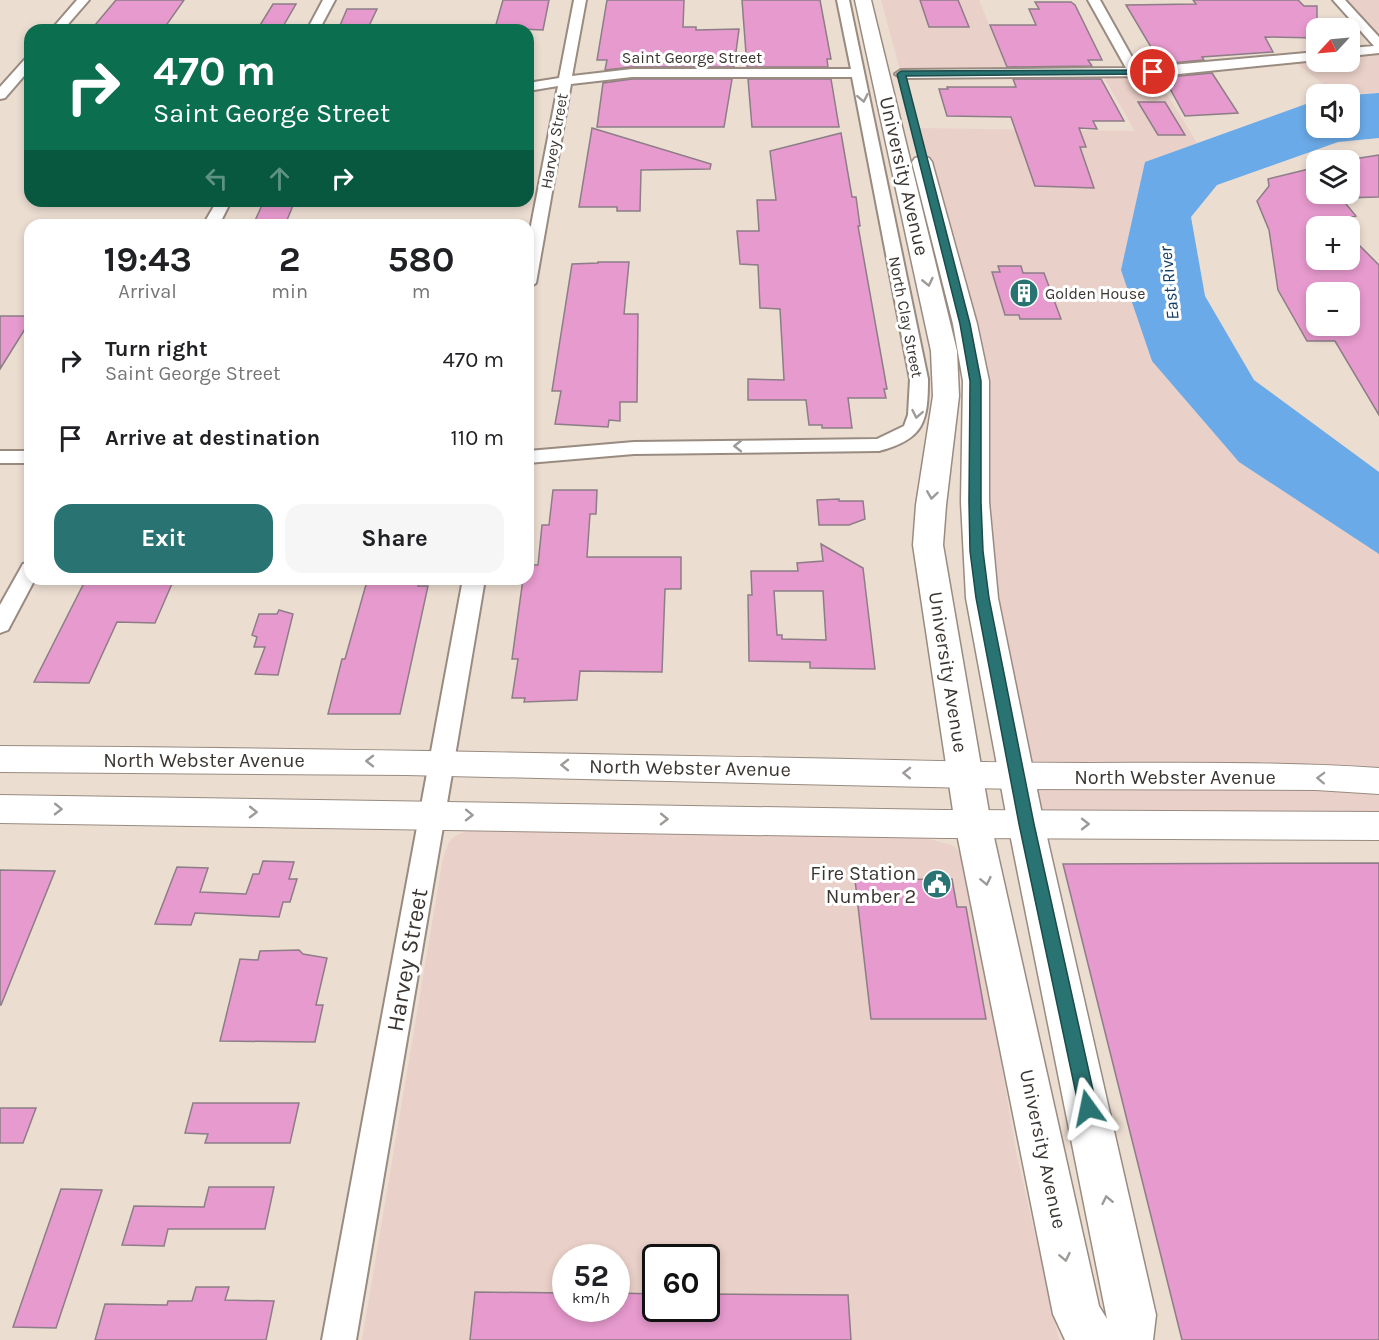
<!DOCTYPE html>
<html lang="en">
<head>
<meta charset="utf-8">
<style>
	:root { --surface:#fff; --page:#f6f6f6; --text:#202124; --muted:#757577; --accent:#297372 }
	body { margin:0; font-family:Karla,sans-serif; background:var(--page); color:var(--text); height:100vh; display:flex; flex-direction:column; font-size:22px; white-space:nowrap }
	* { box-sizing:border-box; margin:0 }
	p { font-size:20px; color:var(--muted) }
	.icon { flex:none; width:33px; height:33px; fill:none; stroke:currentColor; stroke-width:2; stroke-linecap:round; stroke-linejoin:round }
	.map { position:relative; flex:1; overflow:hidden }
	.details { position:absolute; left:24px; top:219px; width:510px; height:366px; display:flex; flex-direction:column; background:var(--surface); border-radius:18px; box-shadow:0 3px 9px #0003 }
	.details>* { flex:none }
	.hud { position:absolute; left:24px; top:24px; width:510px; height:183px; border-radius:18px; box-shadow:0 3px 9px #0003; background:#0b6e4f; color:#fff; overflow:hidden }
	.needle { width:39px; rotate:244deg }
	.buttons { position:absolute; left:1306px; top:18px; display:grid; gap:12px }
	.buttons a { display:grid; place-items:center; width:54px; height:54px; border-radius:12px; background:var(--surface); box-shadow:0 3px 9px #0003; font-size:30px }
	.speed { position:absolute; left:552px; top:1244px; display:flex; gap:12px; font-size:30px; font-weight:700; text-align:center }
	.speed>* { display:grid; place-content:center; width:78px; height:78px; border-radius:50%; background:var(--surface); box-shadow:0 3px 9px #0003; line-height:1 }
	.speed small { font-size:15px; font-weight:400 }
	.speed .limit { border:3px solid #111; border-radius:9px; background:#fff; color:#111 }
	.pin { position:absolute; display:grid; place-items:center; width:51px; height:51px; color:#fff; margin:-26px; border:3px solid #fff; border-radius:50%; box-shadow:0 2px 6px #0007 }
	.me { position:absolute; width:66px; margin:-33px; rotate:348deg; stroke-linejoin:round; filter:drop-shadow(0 0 4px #0008) }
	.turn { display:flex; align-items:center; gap:21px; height:126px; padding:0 30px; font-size:27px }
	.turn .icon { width:78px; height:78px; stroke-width:2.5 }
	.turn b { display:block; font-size:42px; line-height:51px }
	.lanes { display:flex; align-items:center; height:57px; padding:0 30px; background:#0003; justify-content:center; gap:30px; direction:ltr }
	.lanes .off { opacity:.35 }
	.eta { display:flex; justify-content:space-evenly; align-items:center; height:102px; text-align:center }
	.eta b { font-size:36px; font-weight:700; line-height:42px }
	.primary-button { display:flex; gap:12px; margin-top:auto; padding:12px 30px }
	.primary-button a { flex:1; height:69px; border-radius:18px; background:var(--accent); color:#fff; font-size:24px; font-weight:700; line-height:69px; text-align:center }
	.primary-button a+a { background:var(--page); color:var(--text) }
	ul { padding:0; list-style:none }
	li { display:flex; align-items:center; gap:18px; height:78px; padding:0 30px }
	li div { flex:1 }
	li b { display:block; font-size:22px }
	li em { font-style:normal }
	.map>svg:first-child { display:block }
</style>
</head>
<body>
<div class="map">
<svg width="1379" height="1340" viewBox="0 0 1379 1340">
	<rect width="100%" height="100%" fill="#ecddd1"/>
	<path fill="#e9d0c8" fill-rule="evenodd" d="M 881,0 L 979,0 L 1009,73 L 901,74 Z
		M 1339,0 L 1379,0 L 1379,44 Z
		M 1379,49 L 1379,93 L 1336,94 L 1290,58 L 1317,56 L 1317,62 L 1350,62 L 1350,52 Z
		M 1101,72 L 1153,72 L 1197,143 L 1145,162 L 1239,462 L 1379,554 L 1379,826 L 1026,824 L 1011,741 L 965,324 L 914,128 L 1135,131 Z
		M 470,830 L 910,837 L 926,838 L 954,846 L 966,861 L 967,866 L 1017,1156 L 1059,1340 L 362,1340 L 443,858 L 449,842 L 455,836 ZM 566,1257 L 616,1257 L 616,1308 L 566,1308 ZM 656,1257 L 706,1257 L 706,1308 L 656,1308 Z"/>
	<path fill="#6baae8" d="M 1379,93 L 1379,138 L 1338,142 L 1217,185 L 1191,217 L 1205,296 L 1254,380 L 1379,472 L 1379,554 L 1239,462 L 1152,361 L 1121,270 L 1145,162 L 1317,100 L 1317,128 L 1350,128 L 1350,95 Z"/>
	<path fill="#e79ace" stroke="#8c7d87" stroke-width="1.5" fill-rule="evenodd" d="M 116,0 L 184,0 L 165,27 L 95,25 Z
		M 503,0 L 549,0 L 543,30 L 495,28 Z
		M 607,0 L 684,0 L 683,27 L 696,27 L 696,30 L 739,29 L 734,67 L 632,67 L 605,70 L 607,60 L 597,60 Z
		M 742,0 L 820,0 L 831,59 L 827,59 L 828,67 L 747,67 Z
		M 920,0 L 958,0 L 969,27 L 929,27 Z
		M 1193,0 L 1298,0 L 1304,6 L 1317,6 L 1317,38 L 1265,37 L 1273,52 L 1202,57 L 1204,60 L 1161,64 L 1126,5 L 1196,4 Z
		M 1035,2 L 1071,2 L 1075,5 L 1102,60 L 1088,60 L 1092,66 L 1007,67 L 990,25 L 1036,25 L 1029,9 L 1039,9 Z
		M 273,4 L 296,4 L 281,30 L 257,30 Z
		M 347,9 L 377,9 L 367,30 L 338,30 Z
		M 1212,73 L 1238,113 L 1185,116 L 1168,85 L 1174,85 L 1169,77 Z
		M 632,79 L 732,79 L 724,127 L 597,127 L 603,83 Z
		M 748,79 L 831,79 L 839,127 L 752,127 Z
		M 1013,79 L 1101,79 L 1124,121 L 1093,121 L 1097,129 L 1079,128 L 1086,147 L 1080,147 L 1094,188 L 1035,186 L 1011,117 L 947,116 L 939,89 L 948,89 L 947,87 L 1016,87 Z
		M 1138,102 L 1165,102 L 1185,135 L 1158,135 Z
		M 592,128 L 711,164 L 710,169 L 641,170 L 640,211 L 617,211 L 617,207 L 579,207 Z
		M 841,133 L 852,197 L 856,197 L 860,226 L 858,226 L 887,389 L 884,389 L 886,398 L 848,398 L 852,428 L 822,428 L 822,425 L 809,425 L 806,400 L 748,400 L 748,379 L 784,380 L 780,309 L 760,308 L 758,265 L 740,264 L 737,231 L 759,231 L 757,200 L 776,200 L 770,151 Z
		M 1379,155 L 1379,197 L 1341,198 L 1356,216 L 1335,221 L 1341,226 L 1317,226 L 1317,260 L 1350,260 L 1350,236 L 1379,265 L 1379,415 L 1335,341 L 1307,341 L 1278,290 L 1269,230 L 1257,201 L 1269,186 L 1268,179 L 1317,167 L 1317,194 L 1350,194 L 1350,160 L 1347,160 ZM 1317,292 L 1350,292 L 1350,326 L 1317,326 Z
		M 263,203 L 294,203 L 285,225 L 253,225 Z
		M 598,262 L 629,262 L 624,314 L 638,314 L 637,402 L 620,402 L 620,421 L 609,420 L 608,427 L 555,424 L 561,391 L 552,391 L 572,264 L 598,263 Z
		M 998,266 L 1021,266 L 1023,273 L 1044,273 L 1061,319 L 1020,319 L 1019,315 L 1005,315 L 992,272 L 1000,272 Z
		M 0,316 L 30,316 L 30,321 L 0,369 Z
		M 553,490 L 597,490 L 596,514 L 590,514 L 587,557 L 681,557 L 681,589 L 665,589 L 662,672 L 580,671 L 577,700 L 524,702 L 525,698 L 512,698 L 518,659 L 512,659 L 523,579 L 528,579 L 528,565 L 538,565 L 542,525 L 549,525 Z
		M 839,499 L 839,501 L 863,501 L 865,519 L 849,525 L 819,525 L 817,500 Z
		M 821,544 L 863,568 L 875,669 L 810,668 L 810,662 L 749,661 L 748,595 L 752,595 L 751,571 L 798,571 L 797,563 L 823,561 ZM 774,591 L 823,591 L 826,640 L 782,639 L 782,635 L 777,635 Z
		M 86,579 L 174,579 L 155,623 L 117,622 L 89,683 L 34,682 Z
		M 367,581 L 419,582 L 418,586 L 428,586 L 400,714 L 328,714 L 342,659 L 345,659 Z
		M 279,610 L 293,614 L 278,675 L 255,674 L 265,647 L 254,647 L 257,637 L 252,635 L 259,614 L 277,614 Z
		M 263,861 L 294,862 L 289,879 L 297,879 L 290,902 L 283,902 L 279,917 L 195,913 L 191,925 L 155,924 L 177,867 L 208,868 L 200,892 L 246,894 L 253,874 L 259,874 Z
		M 1379,863 L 1379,1340 L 1182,1340 L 1063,864 Z
		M 0,870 L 55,871 L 1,1005 L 0,1005 Z
		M 952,879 L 957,907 L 966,907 L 986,1019 L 871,1019 L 855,880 Z
		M 299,950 L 303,954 L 327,958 L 316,1005 L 323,1005 L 315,1042 L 220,1041 L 240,959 L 258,960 L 260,951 Z
		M 193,1103 L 299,1103 L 290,1143 L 205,1143 L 208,1134 L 185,1133 Z
		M 0,1108 L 36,1108 L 23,1143 L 0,1143 Z
		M 209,1187 L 274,1187 L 265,1229 L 168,1229 L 164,1246 L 122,1245 L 134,1206 L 204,1207 Z
		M 61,1189 L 102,1190 L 56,1328 L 13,1327 Z
		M 196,1287 L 229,1287 L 225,1300 L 274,1301 L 266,1340 L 95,1340 L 105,1304 L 167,1305 L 168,1301 L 192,1301 Z
		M 475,1292 L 566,1293 L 566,1308 L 616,1308 L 616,1293 L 656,1294 L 656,1308 L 706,1308 L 706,1294 L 848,1295 L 851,1340 L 470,1340 Z"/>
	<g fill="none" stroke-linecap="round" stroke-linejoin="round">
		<g stroke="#998b80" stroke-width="4">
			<path id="minor" d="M 77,0 L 89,0 L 63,30 L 51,30 Z
				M 323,0 L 335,0 L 319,30 L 307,30 Z
				M 574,0 L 586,0 L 572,76 L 632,69 L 851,69 L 837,0 L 849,0 L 928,379 C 928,422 924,439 879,451 L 634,454 L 528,463 L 528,451 L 634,442 L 877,439 L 904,426 L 908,415 L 910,379 L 852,77 L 632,77 L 571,84 L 536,283 L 528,288 L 528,241 L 558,86 L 528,91 L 528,83 L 559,78 Z
				M 1088,0 L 1100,0 L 1138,68 L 1317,52 L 1317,60 L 1159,76 L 901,78 L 895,74 L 901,70 L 1126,68 Z
				M 1333,0 L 1345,0 L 1379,37 L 1379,53 L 1350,56 L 1350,48 L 1374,46 Z
				M 30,57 L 30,69 L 5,98 L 0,99 L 0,87 L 26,58 Z
				M 217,201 L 231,201 L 219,225 L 203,225 Z
				M 0,451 L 30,451 L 30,463 L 0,463 Z
				M 30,562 L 30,579 L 35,579 L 8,630 L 0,633 L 0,605 L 23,564 Z
				M 463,579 L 485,579 L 356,1340 L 322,1340 Z"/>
		</g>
		<g stroke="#998b80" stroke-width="2">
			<path id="secondary" d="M 0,746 C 328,748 656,755 984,762 C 1116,765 1248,759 1379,768 L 1379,794 L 1316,790 L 1017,789 L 406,775 L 0,772 Z
				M 0,795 L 944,810 L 1379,812 L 1379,840 L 944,838 L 0,823 Z"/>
		</g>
		<g stroke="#998b80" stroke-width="3">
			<path id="primary" d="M 855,0 L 871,0 L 957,351 L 959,396 L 946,505 L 943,545 L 991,824 L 1099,1306 L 1107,1319 L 1008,824 L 966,598 L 961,502 L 963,381 L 953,324 L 912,162 L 915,158 L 922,156 L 929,158 L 932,162 L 977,324 L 989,381 L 989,502 L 998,598 L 1044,824 L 1156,1315 L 1153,1340 L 1065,1340 L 1053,1314 L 955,824 L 913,545 L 916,505 L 933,396 L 931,351 Z"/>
		</g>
		<use href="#minor" fill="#fff" fill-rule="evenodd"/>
		<use href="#secondary" fill="#fff" fill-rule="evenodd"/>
		<use href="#primary" fill="#fff" fill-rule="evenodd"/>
	</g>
	<defs><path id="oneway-chevron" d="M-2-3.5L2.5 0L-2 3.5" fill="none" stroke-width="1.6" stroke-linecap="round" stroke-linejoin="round" transform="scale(1.5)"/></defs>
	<g stroke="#9d9a98">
		<use href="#oneway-chevron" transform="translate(863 98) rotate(79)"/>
		<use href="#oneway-chevron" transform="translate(928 282) rotate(77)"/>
		<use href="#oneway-chevron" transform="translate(917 414) rotate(101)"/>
		<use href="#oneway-chevron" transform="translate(738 446) rotate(-180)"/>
		<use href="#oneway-chevron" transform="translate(932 495) rotate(98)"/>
		<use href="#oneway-chevron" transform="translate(370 761) rotate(-180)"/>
		<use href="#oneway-chevron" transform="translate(565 765) rotate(-179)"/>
		<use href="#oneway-chevron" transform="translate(907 773) rotate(-179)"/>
		<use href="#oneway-chevron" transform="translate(1321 778) rotate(-178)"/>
		<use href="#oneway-chevron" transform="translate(58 809) rotate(1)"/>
		<use href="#oneway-chevron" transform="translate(253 812) rotate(1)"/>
		<use href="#oneway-chevron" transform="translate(469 815) rotate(1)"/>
		<use href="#oneway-chevron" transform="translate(664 819) rotate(1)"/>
		<use href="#oneway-chevron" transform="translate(1085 824)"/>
		<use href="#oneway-chevron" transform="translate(986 881) rotate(78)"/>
		<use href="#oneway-chevron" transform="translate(1107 1200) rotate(-102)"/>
		<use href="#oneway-chevron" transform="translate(1065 1257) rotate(78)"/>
	</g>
	<path fill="#297372" stroke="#1b4b4a" stroke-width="1.5" d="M 1153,70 L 1156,72 L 1155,74 L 906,76 L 970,324 L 981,381 L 981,502 L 983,551 L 989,598 L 1034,824 L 1097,1108 L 1094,1114 L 1088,1117 L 1081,1114 L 1079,1108 L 1019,824 L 976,598 L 970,551 L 969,502 L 970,381 L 960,324 L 897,74 L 901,71 Z"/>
	<defs>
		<g id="building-disc" transform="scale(1.5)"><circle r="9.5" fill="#297372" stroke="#fff"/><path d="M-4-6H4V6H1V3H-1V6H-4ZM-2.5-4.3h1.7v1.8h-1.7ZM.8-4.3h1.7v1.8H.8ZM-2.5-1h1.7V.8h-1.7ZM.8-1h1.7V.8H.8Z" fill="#fff"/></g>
		<g id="civic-disc" transform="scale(1.5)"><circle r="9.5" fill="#297372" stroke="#fff"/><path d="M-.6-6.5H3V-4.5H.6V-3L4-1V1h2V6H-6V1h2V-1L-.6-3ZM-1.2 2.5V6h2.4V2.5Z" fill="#fff"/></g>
	</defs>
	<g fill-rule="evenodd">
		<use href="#building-disc" x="1024" y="293"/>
		<use href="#civic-disc" x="937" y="884"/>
	</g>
	<g text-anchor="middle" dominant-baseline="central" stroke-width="6" stroke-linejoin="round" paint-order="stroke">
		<g font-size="16" fill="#3b3631" stroke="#fff">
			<text x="692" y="57">Saint George Street</text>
			<text transform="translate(554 141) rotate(-80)">Harvey Street</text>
			<text transform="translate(906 317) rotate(79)">North Clay Street</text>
		</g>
		<g font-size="16" fill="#3b3631" stroke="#fff" text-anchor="start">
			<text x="1045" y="293">Golden House</text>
		</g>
		<g font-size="18" font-style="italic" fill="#103e66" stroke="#fff">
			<text transform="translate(1169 283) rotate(-96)">East River</text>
		</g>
		<g font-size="20" fill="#3b3631" stroke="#fff">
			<text transform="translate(904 176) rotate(77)">University Avenue</text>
			<text transform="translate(948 672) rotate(81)">University Avenue</text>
			<text x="204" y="760">North Webster Avenue</text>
			<text transform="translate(690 768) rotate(1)">North Webster Avenue</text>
			<text x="1175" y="777">North Webster Avenue</text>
			<text transform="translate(1043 1149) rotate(78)">University Avenue</text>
		</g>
		<g font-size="20" fill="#3b3631" stroke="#fff" text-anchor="end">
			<text x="916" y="873">Fire Station<tspan x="916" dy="23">Number 2</tspan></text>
		</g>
		<g font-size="24" fill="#3b3631" stroke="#fff">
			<text transform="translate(407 960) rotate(-80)">Harvey Street</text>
		</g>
	</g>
</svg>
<div class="buttons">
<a><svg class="needle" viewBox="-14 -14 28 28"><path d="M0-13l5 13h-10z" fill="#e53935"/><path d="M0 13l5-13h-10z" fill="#757577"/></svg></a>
<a><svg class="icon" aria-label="sound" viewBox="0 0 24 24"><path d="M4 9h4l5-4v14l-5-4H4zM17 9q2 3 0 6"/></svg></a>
<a><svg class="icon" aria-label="layers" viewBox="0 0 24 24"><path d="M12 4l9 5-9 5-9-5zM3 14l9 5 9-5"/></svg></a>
<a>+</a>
<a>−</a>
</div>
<div class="speed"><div>52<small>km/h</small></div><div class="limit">60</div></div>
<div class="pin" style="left:1153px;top:72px;background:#d93025"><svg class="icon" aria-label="arrive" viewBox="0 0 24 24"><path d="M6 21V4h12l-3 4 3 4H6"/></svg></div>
<svg class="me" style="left:1088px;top:1108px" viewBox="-20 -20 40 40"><path d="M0-17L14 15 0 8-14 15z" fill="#297372" stroke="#fff" stroke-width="4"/></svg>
<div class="hud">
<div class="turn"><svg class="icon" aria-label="right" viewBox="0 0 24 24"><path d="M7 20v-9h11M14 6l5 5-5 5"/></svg><div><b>470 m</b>Saint George Street</div></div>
<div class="lanes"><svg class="icon off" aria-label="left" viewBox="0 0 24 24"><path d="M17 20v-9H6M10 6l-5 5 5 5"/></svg><svg class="icon off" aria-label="ahead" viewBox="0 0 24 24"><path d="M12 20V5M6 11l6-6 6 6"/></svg><svg class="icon" aria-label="right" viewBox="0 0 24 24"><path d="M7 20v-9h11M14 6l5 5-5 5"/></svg></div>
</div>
<section class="details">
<div class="eta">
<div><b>19:43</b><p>Arrival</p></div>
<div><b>2</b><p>min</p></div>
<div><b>580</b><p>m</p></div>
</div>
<ul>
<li><svg class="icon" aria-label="right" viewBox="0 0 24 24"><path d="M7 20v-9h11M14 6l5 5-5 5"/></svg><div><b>Turn right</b><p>Saint George Street</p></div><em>470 m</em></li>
<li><svg class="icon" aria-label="arrive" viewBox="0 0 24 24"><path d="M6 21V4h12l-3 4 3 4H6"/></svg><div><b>Arrive at destination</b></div><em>110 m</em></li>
</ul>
<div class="primary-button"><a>Exit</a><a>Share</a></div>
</section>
</div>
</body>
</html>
